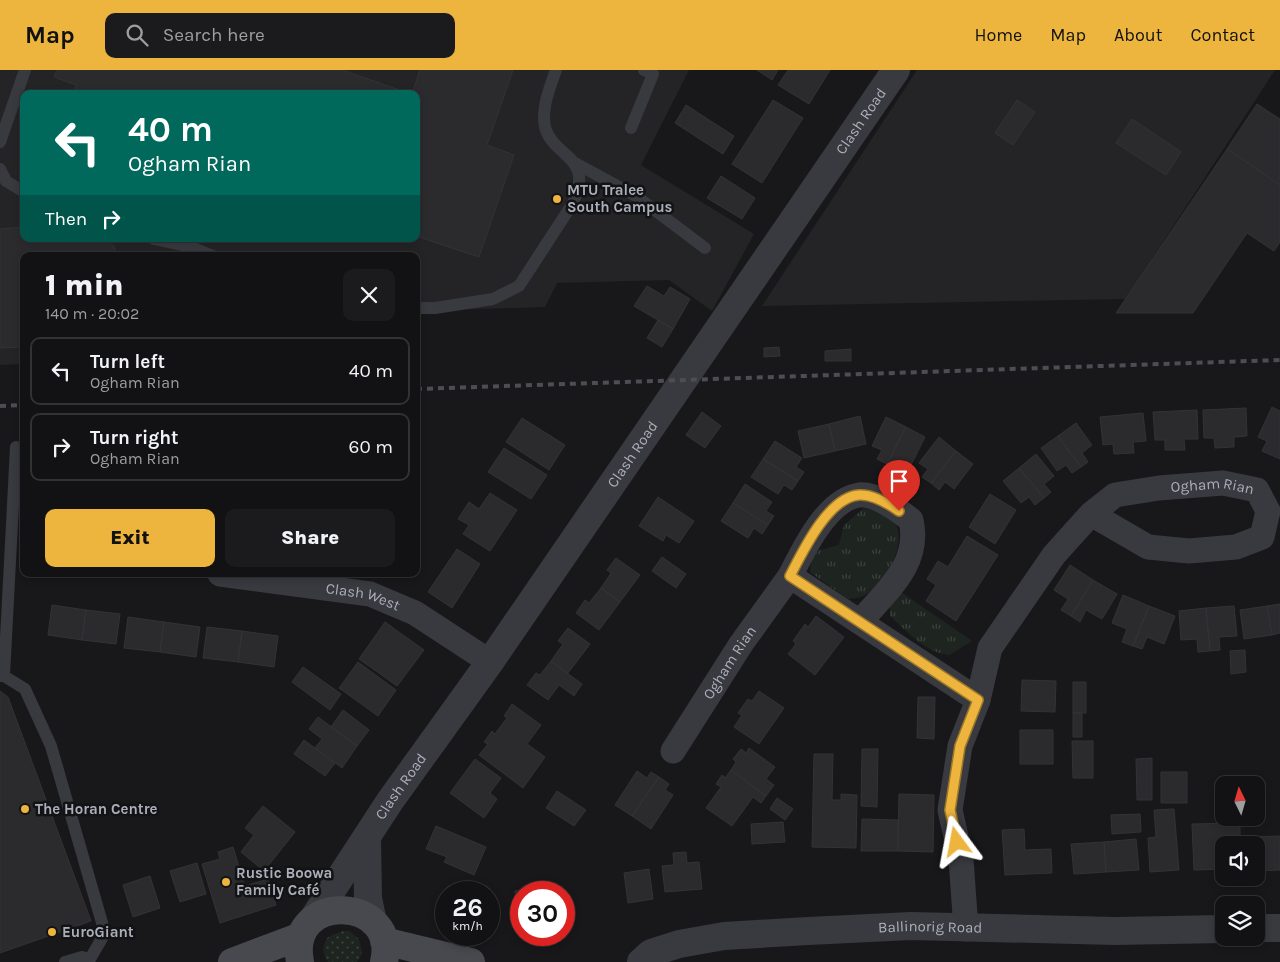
<!DOCTYPE html>
<html lang="en">
<head>
<meta charset="utf-8">
<style>
	:root { --surface:#121214; --page:#1b1b1d; --text:#f1f3f6; --muted:#9c9ea0; --line:#313234; --accent:#edb53e }
	body { margin:0; font-family:Karla,sans-serif; background:var(--page); color:var(--text); height:100vh; display:flex; flex-direction:column; font-size:19px; white-space:nowrap }
	* { box-sizing:border-box; margin:0 }
	p { font-size:16px; color:var(--muted) }
	.icon { flex:none; width:28px; height:28px; fill:none; stroke:currentColor; stroke-width:2; stroke-linecap:round; stroke-linejoin:round }
	.map { position:relative; flex:1; overflow:hidden }
	.side { position:absolute; left:20px; top:182px; width:400px; height:325px; display:flex; flex-direction:column; background:var(--surface); border-radius:10px; box-shadow:0 2px 8px #0003,0 0 0 1px var(--line) }
	.side>* { flex:none }
	.hud { position:absolute; left:20px; top:20px; width:400px; height:152px; border-radius:10px; box-shadow:0 2px 8px #0003,0 0 0 1px var(--line); background:#00695c; color:#fff; overflow:hidden }
	.needle { width:32px; rotate:355deg }
	.tools { position:absolute; left:1215px; top:706px; display:grid; gap:10px }
	.tools a { display:grid; place-items:center; width:50px; height:50px; border-radius:10px; background:var(--surface); box-shadow:0 2px 8px #0003,0 0 0 1px var(--line); font-size:25px }
	.speed { position:absolute; left:435px; top:811px; display:flex; gap:10px; font-size:25px; font-weight:700; text-align:center }
	.speed>* { display:grid; place-content:center; width:65px; height:65px; border-radius:50%; background:var(--surface); box-shadow:0 2px 8px #0003,0 0 0 1px var(--line); line-height:1 }
	.speed small { font-size:12px; font-weight:400 }
	.speed .limit { border:8px solid #d22; background:#fff; color:#111 }
	.pin { position:absolute; display:grid; place-items:center; width:42px; height:42px; color:#fff; margin:-51px -21px; border-radius:50% 50% 50% 0; rotate:-45deg; box-shadow:0 0 5px #0007 }
	.pin .icon { rotate:45deg }
	.me { position:absolute; width:55px; margin:-28px; rotate:347deg; stroke-linejoin:round; filter:drop-shadow(0 0 4px #0008) }
	.turn { display:flex; align-items:center; gap:18px; height:105px; padding:0 25px; font-size:22px }
	.turn .icon { width:65px; height:65px; stroke-width:2.5 }
	.turn b { display:block; font-size:35px; line-height:42px }
	.then { display:flex; align-items:center; height:48px; padding:0 25px; background:#0003; gap:10px; font-size:19px }
	.round { display:grid; place-items:center; flex:none; width:52px; height:52px; border-radius:10px; background:var(--page) }
	.head { display:flex; align-items:center; justify-content:space-between; height:85px; padding:0 25px }
	h1 { font-size:30px; font-weight:800; line-height:38px }
	.button { display:flex; gap:10px; margin-top:auto; padding:10px 25px }
	.button a { flex:1; height:58px; border-radius:10px; background:var(--accent); color:#111; font-size:20px; font-weight:800; line-height:58px; text-align:center }
	.button a+a { background:var(--page); color:var(--text) }
	ul { padding:0; list-style:none }
	li { display:flex; align-items:center; gap:15px; height:68px; margin:0 10px 8px; padding:0 15px; border:2px solid var(--line); border-radius:10px }
	li div { flex:1 }
	li b { display:block; font-size:19px }
	li em { font-style:normal }
	header { display:flex; align-items:center; gap:30px; box-sizing:border-box; height:70px; padding:0 25px; background:var(--accent); color:#111 }
	header strong { font-size:24px }
	nav { display:flex; gap:28px; margin-inline-start:auto; font-size:18px }
	.search { width:350px; height:45px; background:var(--page); display:flex; align-items:center; gap:12px; box-sizing:border-box; padding:0 18px; border-radius:10px; color:var(--muted); font-size:19px }
	.map>svg:first-child { display:block }
</style>
</head>
<body>
<header>
<strong>Map</strong>
<div class="search"><svg class="icon" aria-label="search" viewBox="0 0 24 24"><circle cx="10" cy="10" r="6"/><path d="M15 15l6 6"/></svg>Search here</div>
<nav><a>Home</a><a>Map</a><a>About</a><a>Contact</a></nav>
</header>
<div class="map">
<svg width="1280" height="892" viewBox="0 0 1280 892">
	<defs>
		<pattern id="grass-tufts" width="24" height="20" patternUnits="userSpaceOnUse" patternTransform="scale(1.25)"><rect width="24" height="20" fill="#1e2520"/><path d="M3 7l-1-3M5 7V3M7 7l1-3M15 17l-1-3M17 17v-4M19 17l1-3" fill="none" stroke="#3c423e"/></pattern>
		<pattern id="garden-dots" width="8" height="8" patternUnits="userSpaceOnUse" patternTransform="scale(1.25)"><rect width="8" height="8" fill="#1e2520"/><path d="M2 2h.1M6 6h.1" fill="none" stroke="#3c423e" stroke-width="1.8" stroke-linecap="round"/></pattern>
	</defs>
	<rect width="100%" height="100%" fill="#18181a"/>
	<path fill="#242427" fill-rule="evenodd" d="M 0,0 L 689,0 L 641,95 L 754,164 L 712,241 L 669,210 L 557,213 L 545,237 L 416,241 L 416,186 L 24,186 L 24,294 L 0,295 ZM 24,24 L 416,24 L 416,169 L 24,169 Z
		M 917,0 L 1275,0 L 1126,229 L 762,236 Z"/>
	<path fill="url(#grass-tufts)" d="M 864,438 C 873,440 886,441 892,448 C 911,469 885,517 863,526 C 859,528 853,528 848,529 L 810,502 L 811,486 L 820,480 L 839,475 L 844,455 Z
		M 898,520 L 972,571 L 949,585 C 924,582 908,562 890,546 L 890,536 Z"/>
	<path fill="url(#garden-dots)" d="M 342,861 L 349,861 L 359,869 L 362,884 L 357,892 L 328,892 C 322,883 322,876 328,867 Z"/>
	<path fill="#2b2b2e" stroke="#333236" d="M 57,0 L 342,0 L 411,24 L 174,22 L 174,24 L 73,24 L 76,15 L 54,7 Z
		M 420,0 L 513,0 L 487,75 L 514,85 L 479,187 L 416,166 L 416,24 L 412,24 Z
		M 757,0 L 778,0 L 772,10 Z
		M 788,0 L 830,0 L 809,34 L 778,15 Z
		M 773,30 L 803,48 L 762,113 L 732,94 Z
		M 1017,30 L 1035,42 L 1013,75 L 995,63 Z
		M 1257,34 L 1280,49 L 1280,115 L 1227,79 Z
		M 686,35 L 734,66 L 723,84 L 675,53 Z
		M 1132,49 L 1181,82 L 1166,105 L 1116,73 Z
		M 1227,79 L 1280,115 L 1280,172 L 1274,181 L 1247,163 L 1193,243 L 1116,243 Z
		M 721,106 L 755,128 L 742,149 L 707,128 Z
		M 24,157 L 24,169 L 105,169 L 114,176 L 116,186 L 24,186 L 24,277 L 0,278 L 0,159 Z
		M 647,216 L 664,226 L 670,217 L 690,229 L 673,259 L 634,236 Z
		M 658,250 L 673,259 L 662,277 L 647,268 Z
		M 779,277 L 780,286 L 764,287 L 764,278 Z
		M 851,279 L 851,291 L 825,291 L 825,281 Z
		M 1272,337 L 1280,341 L 1280,389 L 1262,381 L 1267,371 L 1258,367 Z
		M 1246,338 L 1247,366 L 1234,367 L 1234,377 L 1215,378 L 1214,368 L 1204,368 L 1203,340 Z
		M 1197,340 L 1198,369 L 1184,369 L 1185,380 L 1165,380 L 1165,370 L 1155,370 L 1153,342 Z
		M 702,342 L 721,356 L 705,378 L 686,365 Z
		M 1143,343 L 1146,371 L 1133,372 L 1134,383 L 1114,384 L 1113,374 L 1103,375 L 1100,347 Z
		M 860,346 L 866,374 L 835,381 L 829,354 Z
		M 886,347 L 906,357 L 887,394 L 877,389 L 882,380 L 872,376 Z
		M 522,348 L 565,375 L 549,400 L 506,372 Z
		M 1076,353 L 1092,375 L 1082,383 L 1088,392 L 1081,397 L 1058,366 Z
		M 829,354 L 835,381 L 804,388 L 798,361 Z
		M 906,357 L 925,367 L 911,395 L 901,390 L 896,399 L 887,394 Z
		M 1058,366 L 1081,397 L 1072,403 L 1066,395 L 1057,401 L 1041,378 Z
		M 939,367 L 956,381 L 931,413 L 922,407 L 928,399 L 919,393 Z
		M 775,371 L 802,388 L 796,397 L 804,402 L 798,411 L 763,389 Z
		M 504,378 L 547,405 L 531,429 L 488,402 Z
		M 956,381 L 973,394 L 954,419 L 945,412 L 939,420 L 931,413 Z
		M 1036,384 L 1054,406 L 1044,414 L 1051,422 L 1044,428 L 1019,398 Z
		M 763,389 L 798,411 L 792,420 L 784,415 L 778,424 L 751,407 Z
		M 1019,398 L 1044,428 L 1035,435 L 1029,427 L 1021,433 L 1003,411 Z
		M 745,414 L 772,432 L 766,441 L 774,446 L 768,455 L 733,433 Z
		M 490,423 L 517,440 L 490,481 L 463,464 L 469,455 L 458,449 L 469,432 L 479,439 Z
		M 990,424 L 1016,440 L 995,474 L 969,457 Z
		M 658,427 L 694,451 L 679,473 L 666,465 L 663,471 L 639,456 Z
		M 733,433 L 768,455 L 762,464 L 754,458 L 748,468 L 721,451 Z
		M 967,466 L 998,485 L 956,551 L 926,531 L 936,515 L 927,509 L 938,491 L 948,497 Z
		M 457,479 L 480,494 L 452,538 L 428,522 Z
		M 662,487 L 686,504 L 676,518 L 652,501 Z
		M 616,488 L 640,505 L 620,532 L 601,518 L 611,503 L 607,500 Z
		M 1070,495 L 1093,510 L 1071,546 L 1061,540 L 1068,529 L 1054,520 Z
		M 1093,510 L 1117,524 L 1102,549 L 1086,540 L 1080,552 L 1071,546 Z
		M 601,518 L 620,532 L 599,560 L 576,543 L 585,530 L 589,533 Z
		M 1123,525 L 1149,536 L 1133,576 L 1122,572 L 1127,559 L 1112,553 Z
		M 1280,534 L 1280,563 L 1272,565 L 1267,536 Z
		M 52,535 L 86,540 L 82,570 L 48,565 Z
		M 1149,536 L 1175,546 L 1164,574 L 1147,567 L 1142,579 L 1133,576 Z
		M 1234,536 L 1237,566 L 1219,567 L 1220,580 L 1210,581 L 1206,538 Z
		M 1267,536 L 1272,565 L 1244,569 L 1240,540 Z
		M 1206,538 L 1210,581 L 1198,582 L 1197,569 L 1181,570 L 1179,541 Z
		M 86,540 L 120,544 L 116,574 L 82,570 Z
		M 816,546 L 844,567 L 815,605 L 788,584 L 796,574 L 793,571 L 805,554 L 808,557 Z
		M 128,547 L 164,552 L 160,582 L 124,578 Z
		M 164,552 L 200,557 L 196,587 L 160,582 Z
		M 385,552 L 424,580 L 397,616 L 359,589 Z
		M 207,557 L 242,561 L 238,592 L 203,588 Z
		M 568,558 L 590,574 L 568,603 L 551,591 L 563,574 L 558,571 Z
		M 242,561 L 278,566 L 274,597 L 238,592 Z
		M 1245,580 L 1246,602 L 1231,604 L 1230,581 Z
		M 551,591 L 582,614 L 574,626 L 559,615 L 548,630 L 527,615 L 536,603 L 540,605 Z
		M 358,592 L 396,620 L 378,646 L 339,618 Z
		M 303,597 L 341,624 L 330,640 L 292,612 Z
		M 1022,610 L 1056,611 L 1055,642 L 1021,641 Z
		M 1073,612 L 1086,612 L 1086,643 L 1073,643 Z
		M 0,621 L 8,627 L 91,851 L 0,883 Z
		M 759,621 L 784,638 L 759,674 L 734,657 L 742,645 L 738,643 L 748,629 L 752,631 Z
		M 918,627 L 935,627 L 934,669 L 917,668 Z
		M 512,634 L 541,655 L 527,674 L 545,687 L 523,718 L 479,685 L 488,674 L 484,672 L 492,661 L 495,664 L 507,648 L 504,646 Z
		M 343,640 L 369,660 L 357,676 L 331,657 Z
		M 1073,643 L 1082,643 L 1082,667 L 1073,667 Z
		M 318,647 L 357,676 L 342,698 L 315,678 L 322,669 L 309,659 Z
		M 1020,660 L 1053,660 L 1053,694 L 1020,694 Z
		M 304,670 L 335,693 L 325,706 L 294,684 Z
		M 1072,671 L 1093,671 L 1093,708 L 1073,708 Z
		M 749,678 L 775,697 L 766,709 L 774,715 L 766,726 L 731,700 L 736,692 L 733,689 L 741,679 L 746,683 Z
		M 862,679 L 878,679 L 877,737 L 861,736 Z
		M 814,684 L 833,684 L 832,730 L 841,730 L 841,724 L 857,725 L 856,778 L 812,777 Z
		M 1152,688 L 1152,730 L 1137,730 L 1136,689 Z
		M 475,689 L 501,708 L 490,723 L 497,729 L 484,748 L 450,723 Z
		M 731,700 L 766,726 L 761,733 L 753,727 L 732,756 L 706,738 L 721,717 L 716,714 L 722,705 L 725,708 Z
		M 637,701 L 647,708 L 651,702 L 659,707 L 632,746 L 615,735 Z
		M 1161,702 L 1187,702 L 1187,733 L 1161,733 Z
		M 659,707 L 669,714 L 665,720 L 673,725 L 651,759 L 632,746 Z
		M 557,721 L 586,740 L 574,756 L 546,738 Z
		M 899,724 L 934,725 L 933,782 L 898,781 Z
		M 777,728 L 793,739 L 785,750 L 770,739 Z
		M 263,736 L 295,762 L 264,801 L 241,782 L 254,765 L 245,758 Z
		M 1174,739 L 1179,800 L 1150,802 L 1148,768 L 1156,767 L 1154,740 Z
		M 1140,744 L 1141,762 L 1112,764 L 1111,745 Z
		M 862,749 L 898,750 L 898,781 L 861,781 Z
		M 783,752 L 785,772 L 752,774 L 751,754 Z
		M 1240,753 L 1240,774 L 1224,775 L 1224,799 L 1194,800 L 1192,754 Z
		M 436,756 L 486,777 L 474,805 L 444,792 L 447,787 L 426,779 Z
		M 1024,759 L 1025,780 L 1051,779 L 1052,803 L 1005,805 L 1002,760 Z
		M 1280,766 L 1280,800 L 1256,801 L 1256,775 L 1246,775 L 1246,767 Z
		M 1136,769 L 1139,800 L 1106,802 L 1104,772 Z
		M 1104,772 L 1106,802 L 1074,804 L 1071,774 Z
		M 233,777 L 245,816 L 268,809 L 276,835 L 220,853 L 202,794 L 220,789 L 218,782 Z
		M 686,782 L 687,793 L 699,792 L 702,819 L 665,822 L 662,796 L 674,795 L 673,783 Z
		M 197,793 L 206,824 L 180,832 L 170,801 Z
		M 649,799 L 653,829 L 628,833 L 624,803 Z
		M 150,806 L 160,838 L 133,847 L 123,815 Z
		M 543,817 L 544,822 L 521,822 L 521,842 L 517,843 L 515,821 Z"/>
	<g fill="none" stroke-linecap="round" stroke-linejoin="round">
		<path stroke="#393a3f" stroke-width="12" d="M 631,58 L 653,4 L 644,0
			M 0,72 L 25,0
			M 575,93 L 636,126 L 705,178
			M 0,99 L 6,111 L 24,122
			M 154,169 L 191,177 L 213,186
			M 416,238 L 435,238 L 493,229 L 519,216 L 573,133 C 595,85 553,88 545,57 C 541,38 550,17 556,0
			M 0,606 L 4,606 L 25,619 L 51,676 L 105,863 L 90,889
			M 4,606 L 16,377
			M 65,892 L 82,887 L 90,889"/>
		<g stroke="#393a3f" stroke-width="25">
			<path id="s1" d="M 220,504 L 370,524 L 415,543 L 490,592"/>
			<path d="M 790,506 C 803,481 826,430 859,425 C 876,423 898,440 911,450 C 921,494 887,520 860,552"/>
			<path id="s2" d="M 673,681 L 741,574 L 790,506 L 978,630"/>
			<path id="s3" d="M 966,859 L 961,789 L 950,740 L 960,676 L 978,630 L 990,578 L 1054,485 L 1091,444 L 1115,425 L 1159,418 L 1223,413 L 1257,420 L 1268,441 L 1262,467 L 1236,477 L 1189,481 L 1148,477 L 1091,444"/>
		</g>
		<g stroke="#393a3f" stroke-width="28">
			<path d="M 367,769 L 368,828 L 373,852"/>
			<path id="s4" d="M 313,849 L 390,731 L 490,592 L 896,0"/>
			<path d="M 1256,858 L 1280,858"/>
			<path id="s5" d="M 641,892 L 651,883 L 679,874 L 724,866 L 808,861 L 911,856 L 1115,861 L 1224,859"/>
		</g>
		<path stroke="#48494f" stroke-width="28" d="M 384,871 L 471,892
			M 232,892 L 301,866
			M 300,892 C 286,820 400,826 384,892"/>
		<path stroke="#4d4e54" stroke-width="4" stroke-dasharray="6 5" stroke-linecap="butt" d="M 416,319 L 1280,290
			M 0,336 L 24,335"/>
	</g>
	<g fill="none" stroke-linecap="round" stroke-linejoin="round">
		<g stroke="#9a7628" stroke-width="12">
			<path id="route" d="M 899,441 C 889,434 872,424 859,425 C 828,427 802,483 790,506 L 978,630 L 960,676 L 950,740 L 957,772"/>
		</g>
		<use href="#route" stroke="#edb53e" stroke-width="9"/>
	</g>
	<g fill="#edb53e" stroke="#131315" stroke-width="2">
		<circle cx="557" cy="129" r="5"/>
		<circle cx="25" cy="739" r="5"/>
		<circle cx="226" cy="812" r="5"/>
		<circle cx="52" cy="862" r="5"/>
	</g>
	<g text-anchor="middle" dominant-baseline="central" stroke-width="5" stroke-linejoin="round" paint-order="stroke">
		<g font-size="15" fill="#abafba" stroke="#131315">
			<text stroke="none"><textPath href="#s4" startOffset="968">Clash Road</textPath></text>
			<text stroke="none"><textPath href="#s4" startOffset="564">Clash Road</textPath></text>
			<text stroke="none"><textPath href="#s3" startOffset="585">Ogham Rian</textPath></text>
			<text stroke="none"><textPath href="#s1" startOffset="145">Clash West</textPath></text>
			<text stroke="none"><textPath href="#s2" startOffset="105">Ogham Rian</textPath></text>
			<text stroke="none"><textPath href="#s4" startOffset="159">Clash Road</textPath></text>
			<text stroke="none"><textPath href="#s5" startOffset="295">Ballinorig Road</textPath></text>
		</g>
		<g font-size="15" font-weight="bold" fill="#abafba" stroke="#131315" text-anchor="start">
			<text x="567" y="120">MTU Tralee<tspan x="567" dy="17">South Campus</tspan></text>
			<text x="35" y="739">The Horan Centre</text>
			<text x="236" y="803">Rustic Boowa<tspan x="236" dy="17">Family Café</tspan></text>
			<text x="62" y="862">EuroGiant</text>
		</g>
	</g>
</svg>
<div class="tools">
<a><svg class="needle" viewBox="-14 -14 28 28"><path d="M0-13l5 13h-10z" fill="#e53935"/><path d="M0 13l5-13h-10z" fill="#9c9ea0"/></svg></a>
<a><svg class="icon" aria-label="sound" viewBox="0 0 24 24"><path d="M4 9h4l5-4v14l-5-4H4zM17 9q2 3 0 6"/></svg></a>
<a><svg class="icon" aria-label="layers" viewBox="0 0 24 24"><path d="M12 4l9 5-9 5-9-5zM3 14l9 5 9-5"/></svg></a>
</div>
<div class="speed"><div>26<small>km/h</small></div><div class="limit">30</div></div>
<div class="pin" style="left:899px;top:441px;background:#d93025"><svg class="icon" aria-label="arrive" viewBox="0 0 24 24"><path d="M6 21V4h12l-3 4 3 4H6"/></svg></div>
<svg class="me" style="left:957px;top:772px" viewBox="-20 -20 40 40"><path d="M0-17L14 15 0 8-14 15z" fill="#edb53e" stroke="#fff" stroke-width="4"/></svg>
<div class="hud">
<div class="turn"><svg class="icon" aria-label="left" viewBox="0 0 24 24"><path d="M17 20v-9H6M10 6l-5 5 5 5"/></svg><div><b>40 m</b>Ogham Rian</div></div>
<div class="then">Then<svg class="icon" aria-label="right" viewBox="0 0 24 24"><path d="M7 20v-9h11M14 6l5 5-5 5"/></svg></div>
</div>
<section class="side">
<div class="head"><div><h1>1 min</h1><p>140 m · 20:02</p></div><a class="round"><svg class="icon" aria-label="close" viewBox="0 0 24 24"><path d="M6 6l12 12M18 6L6 18"/></svg></a></div>
<ul>
<li><svg class="icon" aria-label="left" viewBox="0 0 24 24"><path d="M17 20v-9H6M10 6l-5 5 5 5"/></svg><div><b>Turn left</b><p>Ogham Rian</p></div><em>40 m</em></li>
<li><svg class="icon" aria-label="right" viewBox="0 0 24 24"><path d="M7 20v-9h11M14 6l5 5-5 5"/></svg><div><b>Turn right</b><p>Ogham Rian</p></div><em>60 m</em></li>
</ul>
<div class="button"><a>Exit</a><a>Share</a></div>
</section>
</div>
</body>
</html>
